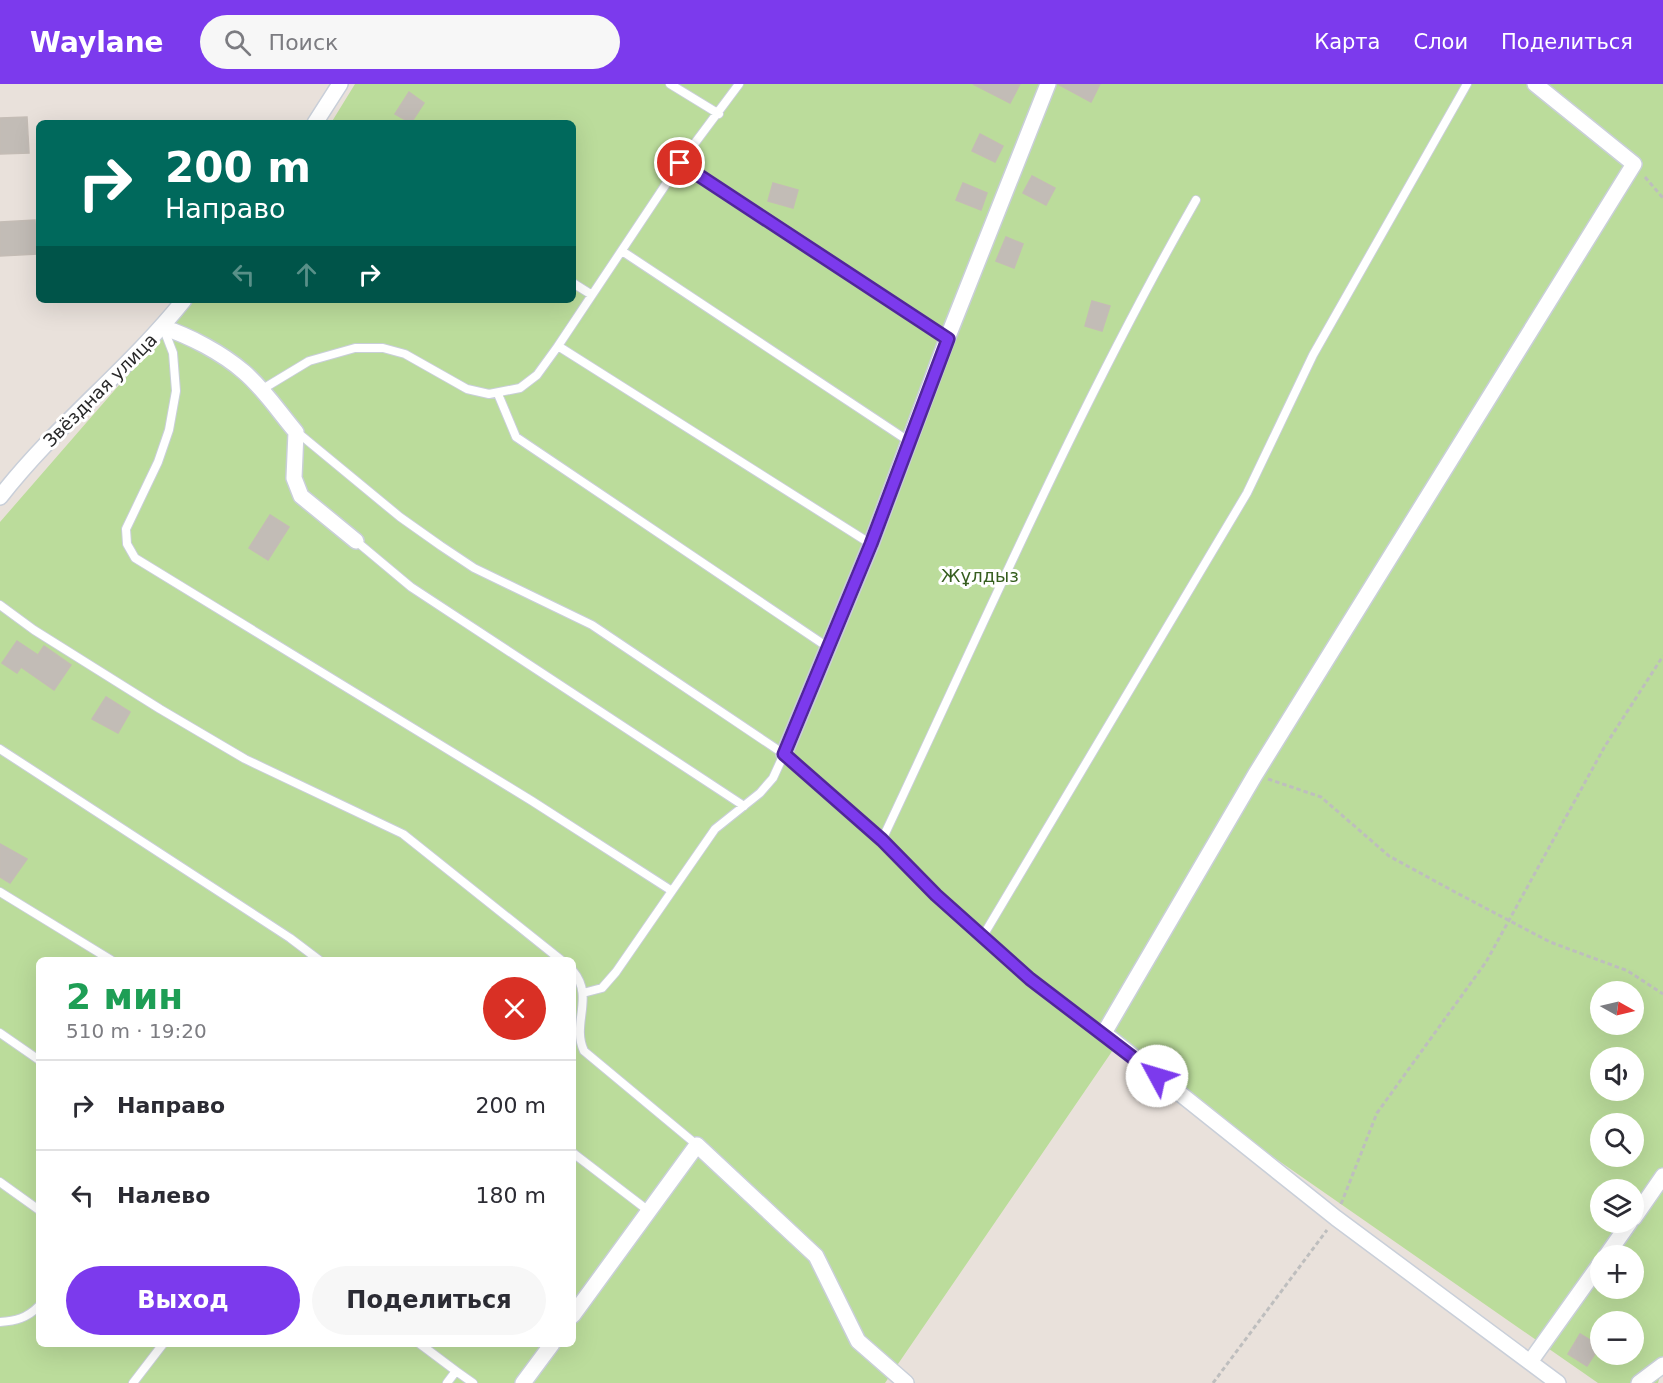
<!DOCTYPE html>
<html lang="ru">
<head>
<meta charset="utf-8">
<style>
	:root { --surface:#fff; --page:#f7f7f7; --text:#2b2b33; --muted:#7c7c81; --line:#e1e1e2; --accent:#7c3aed }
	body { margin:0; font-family:"DejaVu Sans",sans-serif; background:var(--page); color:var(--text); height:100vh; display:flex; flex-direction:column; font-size:22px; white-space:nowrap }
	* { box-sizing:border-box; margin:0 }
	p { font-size:20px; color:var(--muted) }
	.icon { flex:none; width:33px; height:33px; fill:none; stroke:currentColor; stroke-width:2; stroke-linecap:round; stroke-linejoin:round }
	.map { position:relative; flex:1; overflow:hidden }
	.details { position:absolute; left:36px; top:873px; width:540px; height:390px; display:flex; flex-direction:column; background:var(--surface); border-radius:9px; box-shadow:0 6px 24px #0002 }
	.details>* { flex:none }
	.guide { position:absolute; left:36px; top:36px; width:540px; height:183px; border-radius:9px; box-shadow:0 6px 24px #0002; background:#00695c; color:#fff; overflow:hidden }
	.needle { width:39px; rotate:98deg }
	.fabs { position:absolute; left:1590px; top:897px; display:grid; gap:12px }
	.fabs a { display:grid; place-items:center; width:54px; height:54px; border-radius:50%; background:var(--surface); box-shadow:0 6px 24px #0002; font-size:30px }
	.pin { position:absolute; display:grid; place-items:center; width:51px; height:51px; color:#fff; margin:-26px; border:3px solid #fff; border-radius:50%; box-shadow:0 2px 6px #0007 }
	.me { position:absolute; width:66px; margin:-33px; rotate:309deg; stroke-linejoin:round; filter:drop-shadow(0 0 4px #0008) }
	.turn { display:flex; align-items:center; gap:21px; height:126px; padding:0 30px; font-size:27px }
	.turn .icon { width:78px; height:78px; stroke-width:2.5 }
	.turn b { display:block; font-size:42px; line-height:51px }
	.lanes { display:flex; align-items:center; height:57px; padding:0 30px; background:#0003; justify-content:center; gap:30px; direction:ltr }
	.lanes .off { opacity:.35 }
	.round { display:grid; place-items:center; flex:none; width:63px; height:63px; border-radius:32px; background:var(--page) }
	.headline { display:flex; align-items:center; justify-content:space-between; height:102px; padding:0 30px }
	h1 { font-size:36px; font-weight:800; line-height:45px; color:#1e9e55 }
	.action { display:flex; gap:12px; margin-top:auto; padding:12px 30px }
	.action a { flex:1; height:69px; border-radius:36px; background:var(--accent); color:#fff; font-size:24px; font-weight:800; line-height:69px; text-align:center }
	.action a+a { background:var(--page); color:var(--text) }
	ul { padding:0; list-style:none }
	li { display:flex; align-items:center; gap:18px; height:90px; padding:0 30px; border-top:2px solid var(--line) }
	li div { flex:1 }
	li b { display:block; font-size:22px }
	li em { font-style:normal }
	header { display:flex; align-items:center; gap:36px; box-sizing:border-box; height:84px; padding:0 30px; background:var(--accent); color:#fff }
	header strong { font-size:28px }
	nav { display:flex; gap:33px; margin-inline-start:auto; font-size:21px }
	.search { width:420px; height:54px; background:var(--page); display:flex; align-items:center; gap:15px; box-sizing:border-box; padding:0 21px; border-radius:33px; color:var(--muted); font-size:22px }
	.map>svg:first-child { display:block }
</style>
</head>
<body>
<header>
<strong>Waylane</strong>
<div class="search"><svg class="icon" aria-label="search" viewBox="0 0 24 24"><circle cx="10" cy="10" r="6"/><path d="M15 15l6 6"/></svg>Поиск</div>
<nav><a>Карта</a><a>Слои</a><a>Поделиться</a></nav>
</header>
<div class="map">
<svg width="1663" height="1299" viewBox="0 0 1663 1299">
	<rect width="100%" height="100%" fill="#e9e1db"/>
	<path fill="#bbdc9b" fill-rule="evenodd" d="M 355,0 L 1663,0 L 1663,1282 L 1658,1299 L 1598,1299 L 1115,963 L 885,1299 L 0,1299 L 0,438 L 193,216 L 573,216 L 573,39 L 331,39 ZM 39,876 L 573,876 L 573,1260 L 39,1260 ZM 1600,908 L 1634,908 L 1634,940 L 1600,940 ZM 1600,974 L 1634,974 L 1634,1006 L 1600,1006 ZM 1600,1040 L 1634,1040 L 1634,1072 L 1600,1072 ZM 1600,1106 L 1634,1106 L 1634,1138 L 1600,1138 ZM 1600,1172 L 1634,1172 L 1634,1204 L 1600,1204 ZM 1600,1238 L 1634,1238 L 1634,1270 L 1600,1270 Z"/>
	<path fill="#c2bcb6" stroke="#c4bcb5" stroke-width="1.5" d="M 973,0 L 1020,0 L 1010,19 Z
		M 1058,0 L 1100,0 L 1091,18 Z
		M 409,8 L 424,19 L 411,39 L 395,30 Z
		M 27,33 L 29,69 L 0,70 L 0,34 Z
		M 980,50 L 1003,62 L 995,78 L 972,67 Z
		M 1032,92 L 1055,104 L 1046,121 L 1023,109 Z
		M 773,99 L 798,106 L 793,124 L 768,117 Z
		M 963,99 L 987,109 L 981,126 L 956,116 Z
		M 35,136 L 37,170 L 0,172 L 0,138 Z
		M 1006,153 L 1023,160 L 1014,184 L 996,177 Z
		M 1092,217 L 1110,222 L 1102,247 L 1085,242 Z
		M 270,431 L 289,443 L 268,476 L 249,464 Z
		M 17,557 L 38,571 L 44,562 L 71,581 L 54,606 L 21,583 L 17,589 L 2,579 Z
		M 106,613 L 130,628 L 118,649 L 92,635 Z
		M 0,760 L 27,775 L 10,799 L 0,793 Z
		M 1580,1250 L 1600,1262 L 1587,1282 L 1568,1270 Z"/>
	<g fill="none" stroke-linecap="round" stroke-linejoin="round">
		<g stroke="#c9cfd9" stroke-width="10">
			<path id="lane" d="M 670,0 L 719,30
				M 680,79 L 947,255
				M 622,167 L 910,358
				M 573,199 L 592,211
				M 163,243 L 173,269 L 176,307 L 169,346 L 158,378 L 126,445 L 127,460 L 135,474 L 532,717 L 672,807 L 616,888 L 602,904 L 583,909
				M 558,262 L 871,460
				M 261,306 L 309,277 L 355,264 L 383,264 L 405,270 L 467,305 L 489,310 L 520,304 L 537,291 L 558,262 L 680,79 L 739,0
				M 498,310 L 516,353 L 829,564
				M 297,348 L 400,433 L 441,462 L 474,484 L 592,541 L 784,670
				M 356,457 L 411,503 L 744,722
				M 0,521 L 34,546 L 160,625 L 245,675 L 403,750 L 561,876
				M 0,665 L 290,854 L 319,876
				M 882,756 C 983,542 1078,322 1196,116
				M 672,807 L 715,745 L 760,709 L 773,694 L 784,670 L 882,756 L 936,811 L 1030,895 L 1104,949
				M 0,808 L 111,876
				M 983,852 L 1247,409 L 1313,271 L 1467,0
				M 573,887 C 595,913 571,940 584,967 L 697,1061
				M 0,949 L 39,976
				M 573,1069 L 650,1128
				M 0,1098 L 39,1126
				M 0,1238 C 16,1237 27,1234 39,1222
				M 420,1260 L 456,1287 L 447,1299
				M 456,1287 L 473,1299
				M 133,1299 L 163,1260"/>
		</g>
		<g stroke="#c9cfd9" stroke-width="18">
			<path id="street" d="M 1535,0 L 1634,80 L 1255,691 L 1104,949 L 1336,1134 L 1558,1299
				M 315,39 L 340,0
				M 162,243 C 190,252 222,269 244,288 C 264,305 279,328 296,348 L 294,394 L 301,412 L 356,457
				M 0,413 C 56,341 128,286 184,216
				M 784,670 L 871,460 L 947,255 L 1048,0
				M 1634,1134 L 1663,1092
				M 1606,1172 L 1630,1138
				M 573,1231 L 697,1061 L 816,1172 L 858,1257 L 906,1299
				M 1530,1278 L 1600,1180
				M 523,1299 L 552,1260
				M 1639,1299 L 1663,1281"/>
		</g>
		<path stroke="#bebebe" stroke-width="3" stroke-dasharray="4.5 3" stroke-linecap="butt" d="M 1645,93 L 1663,114
			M 1268,695 L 1321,713 L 1389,772 L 1455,808 L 1550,858 L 1628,887 L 1663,910
			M 1341,1120 L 1377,1029 L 1486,878 L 1605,662 L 1663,572
			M 1213,1299 L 1327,1146"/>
		<use href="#lane" stroke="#fff" stroke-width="8"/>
		<use href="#street" stroke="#fff" stroke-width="15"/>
	</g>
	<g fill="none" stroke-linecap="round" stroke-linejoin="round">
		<g stroke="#51269a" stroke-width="15">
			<path id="route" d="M 680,79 L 948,255 L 871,460 L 784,670 L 882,756 L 936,811 L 1030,895 L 1157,992"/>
		</g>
		<use href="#route" stroke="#7c3aed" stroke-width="10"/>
	</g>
	<g text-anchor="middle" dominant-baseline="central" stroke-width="6" stroke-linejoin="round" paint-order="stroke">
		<g font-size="18" fill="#282828" stroke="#fff">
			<text transform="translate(100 306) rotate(-45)">Звёздная улица</text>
		</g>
		<g font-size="18" fill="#365e1f" stroke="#fff">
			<text x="980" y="491">Жұлдыз</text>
		</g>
	</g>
</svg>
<div class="fabs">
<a><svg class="needle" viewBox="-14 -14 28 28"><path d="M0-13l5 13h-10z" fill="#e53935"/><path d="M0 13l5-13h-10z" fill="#7c7c81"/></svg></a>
<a><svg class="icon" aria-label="sound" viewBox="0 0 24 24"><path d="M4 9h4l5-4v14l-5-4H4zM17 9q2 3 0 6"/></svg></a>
<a><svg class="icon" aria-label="search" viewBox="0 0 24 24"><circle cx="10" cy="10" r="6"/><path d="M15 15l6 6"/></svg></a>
<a><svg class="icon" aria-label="layers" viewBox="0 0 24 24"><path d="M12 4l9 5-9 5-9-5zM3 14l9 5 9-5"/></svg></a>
<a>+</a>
<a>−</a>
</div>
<div class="pin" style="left:680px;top:79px;background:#d93025"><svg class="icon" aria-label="arrive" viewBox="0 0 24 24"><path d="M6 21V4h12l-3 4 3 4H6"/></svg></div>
<svg class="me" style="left:1157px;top:992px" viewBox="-20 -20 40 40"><circle r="19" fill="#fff"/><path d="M0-13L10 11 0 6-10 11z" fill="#7c3aed"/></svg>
<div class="guide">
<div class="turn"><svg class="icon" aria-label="right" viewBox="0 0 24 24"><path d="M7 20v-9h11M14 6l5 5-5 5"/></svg><div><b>200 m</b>Направо</div></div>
<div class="lanes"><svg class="icon off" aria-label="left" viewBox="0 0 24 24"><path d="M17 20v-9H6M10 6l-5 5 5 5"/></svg><svg class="icon off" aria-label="ahead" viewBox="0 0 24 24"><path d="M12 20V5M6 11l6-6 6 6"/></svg><svg class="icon" aria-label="right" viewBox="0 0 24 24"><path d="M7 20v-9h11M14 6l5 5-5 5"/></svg></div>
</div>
<section class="details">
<div class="headline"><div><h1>2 мин</h1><p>510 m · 19:20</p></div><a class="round" style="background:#d93025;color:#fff"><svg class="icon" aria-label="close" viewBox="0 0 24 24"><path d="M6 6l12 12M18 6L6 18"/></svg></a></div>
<ul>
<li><svg class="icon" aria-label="right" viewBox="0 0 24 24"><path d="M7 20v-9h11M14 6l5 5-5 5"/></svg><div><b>Направо</b></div><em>200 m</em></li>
<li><svg class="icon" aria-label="left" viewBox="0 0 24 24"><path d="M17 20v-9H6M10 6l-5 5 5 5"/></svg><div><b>Налево</b></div><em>180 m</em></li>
</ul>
<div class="action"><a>Выход</a><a>Поделиться</a></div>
</section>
</div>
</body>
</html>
